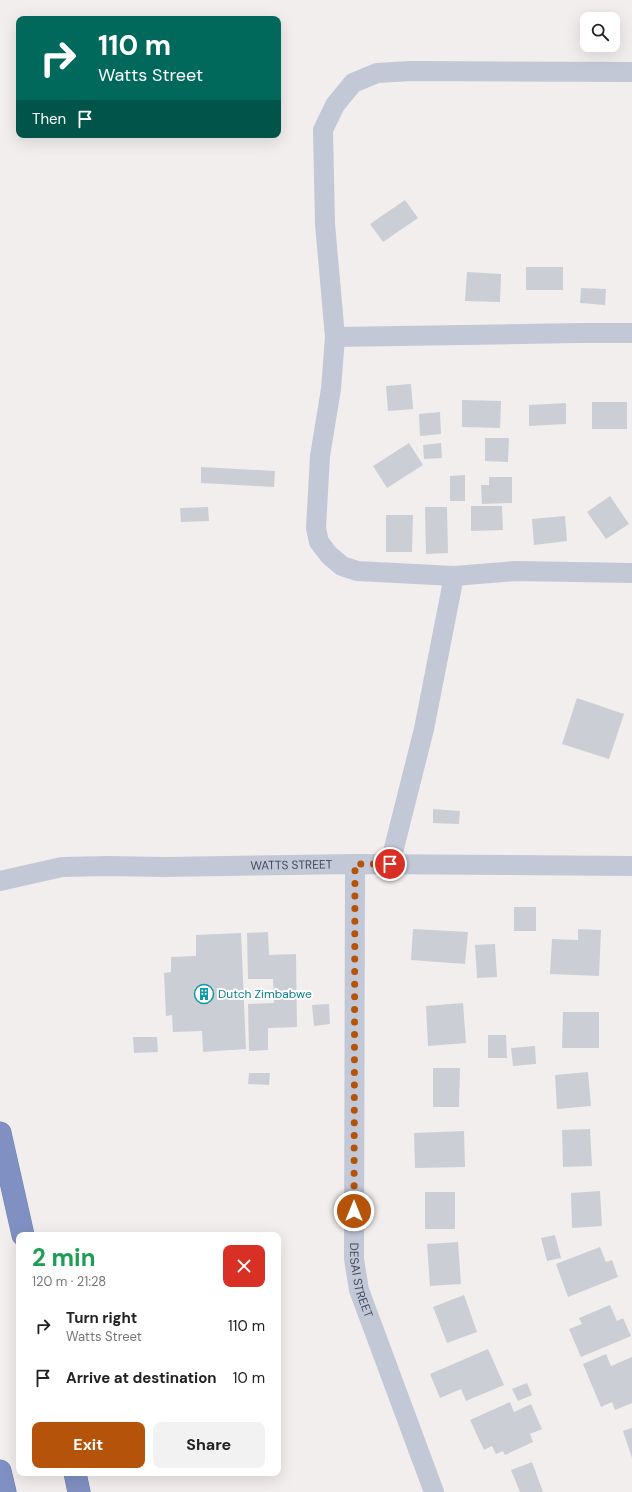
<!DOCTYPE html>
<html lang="en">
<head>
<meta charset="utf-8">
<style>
	:root { --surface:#fff; --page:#f2f2f2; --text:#222; --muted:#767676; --accent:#b45309 }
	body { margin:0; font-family:"DM Sans",sans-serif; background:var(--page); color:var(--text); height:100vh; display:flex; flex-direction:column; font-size:15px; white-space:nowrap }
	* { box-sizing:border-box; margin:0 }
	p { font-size:13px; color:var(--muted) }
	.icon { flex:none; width:22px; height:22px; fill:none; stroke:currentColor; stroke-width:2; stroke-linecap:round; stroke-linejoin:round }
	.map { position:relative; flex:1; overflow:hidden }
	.sheet { position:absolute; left:16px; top:1232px; width:265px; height:244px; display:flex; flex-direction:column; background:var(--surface); border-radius:8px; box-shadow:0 4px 16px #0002 }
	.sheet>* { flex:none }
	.guide { position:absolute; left:16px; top:16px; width:265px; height:122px; border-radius:8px; box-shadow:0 4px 16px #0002; background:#00695c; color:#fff; overflow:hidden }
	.controls { position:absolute; left:580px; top:12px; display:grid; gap:8px }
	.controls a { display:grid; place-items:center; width:40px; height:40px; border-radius:8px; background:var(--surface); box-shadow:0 4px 16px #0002; font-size:20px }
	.pin { position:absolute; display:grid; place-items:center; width:34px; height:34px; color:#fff; margin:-17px; border:2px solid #fff; border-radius:50%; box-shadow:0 1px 4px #0007 }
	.me { position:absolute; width:44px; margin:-22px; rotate:0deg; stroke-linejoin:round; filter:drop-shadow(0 0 3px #0008) }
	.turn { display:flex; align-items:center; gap:14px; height:84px; padding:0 16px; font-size:18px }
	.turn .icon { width:52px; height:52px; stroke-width:2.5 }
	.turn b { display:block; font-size:28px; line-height:34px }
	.then { display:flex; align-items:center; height:38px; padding:0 16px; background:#0003; gap:8px; font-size:15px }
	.round { display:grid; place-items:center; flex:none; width:42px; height:42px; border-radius:8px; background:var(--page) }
	.headline { display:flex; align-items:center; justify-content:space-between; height:68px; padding:0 16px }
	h1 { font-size:24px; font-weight:700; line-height:30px; color:#1e9e55 }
	.action { display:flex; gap:8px; margin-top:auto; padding:8px 16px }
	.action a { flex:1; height:46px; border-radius:8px; background:var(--accent); color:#fff; font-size:16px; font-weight:700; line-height:46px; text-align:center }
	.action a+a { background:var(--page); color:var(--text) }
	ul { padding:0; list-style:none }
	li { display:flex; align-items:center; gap:12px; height:52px; padding:0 16px }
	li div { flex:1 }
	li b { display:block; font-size:15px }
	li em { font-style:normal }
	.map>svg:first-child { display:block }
</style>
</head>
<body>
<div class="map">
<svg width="632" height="1492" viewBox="0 0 632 1492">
	<rect width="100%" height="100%" fill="#f1eeed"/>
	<path fill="#ccced6" d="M 405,200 L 418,218 L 383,242 L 370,224 Z
		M 526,267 L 563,267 L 563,290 L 526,290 Z
		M 467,272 L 501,274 L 500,302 L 465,301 Z
		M 581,288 L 606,289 L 605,305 L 580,303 Z
		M 411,384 L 413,409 L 388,411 L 386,386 Z
		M 462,400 L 501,401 L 500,428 L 462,427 Z
		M 592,402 L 627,402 L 627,429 L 592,429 Z
		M 566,403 L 566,424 L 529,426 L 529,405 Z
		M 440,412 L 441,434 L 420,436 L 419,414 Z
		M 485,438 L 509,438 L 508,462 L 485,461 Z
		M 409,443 L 423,465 L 387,488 L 373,466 Z
		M 441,443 L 442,458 L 424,459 L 423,445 Z
		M 201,467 L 275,471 L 274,487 L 201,483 Z
		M 465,475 L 465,501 L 450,501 L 450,476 Z
		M 489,477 L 512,477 L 512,503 L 482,504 L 481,485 L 489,485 Z
		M 610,496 L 629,524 L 606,539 L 587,512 Z
		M 471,506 L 502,506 L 503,530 L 471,531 Z
		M 208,507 L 209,521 L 181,522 L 180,508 Z
		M 425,507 L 447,507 L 448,553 L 426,554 Z
		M 386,515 L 413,515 L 412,552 L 386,552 Z
		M 565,516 L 567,541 L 534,545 L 532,519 Z
		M 577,698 L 624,714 L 609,759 L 562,744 Z
		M 433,809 L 460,811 L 459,824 L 433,823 Z
		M 514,907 L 536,907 L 536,931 L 514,931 Z
		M 413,929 L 468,932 L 465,964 L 411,960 Z
		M 578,929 L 601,930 L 599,976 L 550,974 L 552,939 L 578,940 Z
		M 268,932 L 269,955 L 296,954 L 297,1027 L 268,1028 L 268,1050 L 249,1051 L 248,1004 L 274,1003 L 273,979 L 248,979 L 247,933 Z
		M 241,933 L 246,1049 L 203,1052 L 202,1031 L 173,1032 L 172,1015 L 166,1016 L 164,973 L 171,972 L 171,957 L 196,956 L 196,935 Z
		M 495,944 L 497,977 L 477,978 L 475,945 Z
		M 463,1003 L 466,1043 L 428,1046 L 426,1006 Z
		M 329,1004 L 330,1024 L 314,1026 L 312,1005 Z
		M 563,1012 L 599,1012 L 599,1048 L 562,1048 Z
		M 488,1035 L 506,1035 L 507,1058 L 488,1058 Z
		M 133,1037 L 157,1037 L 158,1052 L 134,1053 Z
		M 535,1046 L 536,1064 L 513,1066 L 511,1048 Z
		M 433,1068 L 460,1068 L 459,1107 L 433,1107 Z
		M 588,1072 L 591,1106 L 557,1109 L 555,1075 Z
		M 249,1073 L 270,1073 L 269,1085 L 248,1084 Z
		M 590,1129 L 592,1166 L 563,1167 L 562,1130 Z
		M 464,1131 L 465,1167 L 415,1168 L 414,1133 Z
		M 600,1191 L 602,1226 L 572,1228 L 571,1193 Z
		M 425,1192 L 455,1192 L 455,1229 L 425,1229 Z
		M 555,1235 L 561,1258 L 547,1261 L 541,1238 Z
		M 458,1242 L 461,1284 L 430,1286 L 427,1244 Z
		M 600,1247 L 606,1262 L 612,1260 L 618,1277 L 568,1297 L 556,1264 Z
		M 464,1295 L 477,1332 L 447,1343 L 433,1307 Z
		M 610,1305 L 617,1321 L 623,1318 L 631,1336 L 581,1357 L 569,1329 L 582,1324 L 579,1318 Z
		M 488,1349 L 504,1385 L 466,1401 L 461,1389 L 440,1398 L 430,1374 Z
		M 606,1354 L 611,1366 L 632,1357 L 632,1403 L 615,1410 L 612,1402 L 601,1407 L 583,1364 Z
		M 527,1383 L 532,1395 L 518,1401 L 512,1389 Z
		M 510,1402 L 514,1412 L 531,1404 L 542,1429 L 530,1434 L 533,1442 L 505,1455 L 503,1451 L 496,1454 L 492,1446 L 484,1450 L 470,1420 Z
		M 632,1428 L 632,1458 L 623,1431 Z
		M 532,1462 L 543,1492 L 520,1492 L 511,1470 Z"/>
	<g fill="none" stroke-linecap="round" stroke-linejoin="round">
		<g stroke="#6c7bad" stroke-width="23">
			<path id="highway" d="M 0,1133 L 23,1235
				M 0,1471 L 5,1492
				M 75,1473 L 79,1492"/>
		</g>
		<g stroke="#c3c8d7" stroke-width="20">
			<path d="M 632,72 L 411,71 L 377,73 L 353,83 L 335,105 L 323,130 L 325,224 L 335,337 L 331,389 L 320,456 L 316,528 L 319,542 L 329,555 L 342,566 L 357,571 L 454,576 L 516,571 L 632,573"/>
			<path d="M 335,337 L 579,333 L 632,333"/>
			<path id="s1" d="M 355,864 L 354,1259 L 359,1290 L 434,1492"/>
			<path d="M 390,864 L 424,729 L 454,576"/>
			<path id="s2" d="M 0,881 L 62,867 L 109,866 L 164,867 L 355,864 L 632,866"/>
		</g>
		<use href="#highway" stroke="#8190c2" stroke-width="22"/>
	</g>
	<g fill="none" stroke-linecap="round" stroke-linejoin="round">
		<path stroke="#b45309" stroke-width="7" stroke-dasharray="0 12.6" d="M 354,1211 L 355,864 L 390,864"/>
	</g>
	<defs>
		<g id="building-ring" transform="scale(1)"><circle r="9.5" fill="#fff" stroke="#0f9aa8" stroke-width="1.5"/><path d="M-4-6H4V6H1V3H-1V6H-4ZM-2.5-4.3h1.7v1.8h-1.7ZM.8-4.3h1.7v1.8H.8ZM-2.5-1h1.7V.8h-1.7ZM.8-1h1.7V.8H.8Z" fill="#0f9aa8"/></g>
	</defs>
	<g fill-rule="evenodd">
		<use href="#building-ring" x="204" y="994"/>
	</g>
	<g text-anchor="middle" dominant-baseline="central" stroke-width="4" stroke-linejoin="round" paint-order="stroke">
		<g font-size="12" fill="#444b5d" stroke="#fff">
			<text stroke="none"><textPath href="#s2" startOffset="293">WATTS STREET</textPath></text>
			<text stroke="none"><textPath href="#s1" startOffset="417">DESAI STREET</textPath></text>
		</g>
		<g font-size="12" fill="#0d838f" stroke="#fff" text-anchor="start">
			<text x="218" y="994">Dutch Zimbabwe</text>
		</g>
	</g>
</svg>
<div class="controls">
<a><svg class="icon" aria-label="search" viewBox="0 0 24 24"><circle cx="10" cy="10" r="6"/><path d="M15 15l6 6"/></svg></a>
</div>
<div class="pin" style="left:390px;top:864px;background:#d93025"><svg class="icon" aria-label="arrive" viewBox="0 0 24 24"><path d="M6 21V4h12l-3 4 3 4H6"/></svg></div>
<svg class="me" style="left:354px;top:1211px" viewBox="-20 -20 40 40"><circle r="17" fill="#b45309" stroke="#fff" stroke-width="3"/><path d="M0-11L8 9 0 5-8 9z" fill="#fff"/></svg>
<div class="guide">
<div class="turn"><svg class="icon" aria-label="right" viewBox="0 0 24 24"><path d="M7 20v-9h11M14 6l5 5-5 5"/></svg><div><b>110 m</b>Watts Street</div></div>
<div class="then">Then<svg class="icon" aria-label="arrive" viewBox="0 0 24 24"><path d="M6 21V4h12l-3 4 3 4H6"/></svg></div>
</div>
<section class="sheet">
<div class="headline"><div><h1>2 min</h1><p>120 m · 21:28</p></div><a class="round" style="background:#d93025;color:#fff"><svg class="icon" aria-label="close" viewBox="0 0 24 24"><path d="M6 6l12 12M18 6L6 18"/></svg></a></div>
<ul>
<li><svg class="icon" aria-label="right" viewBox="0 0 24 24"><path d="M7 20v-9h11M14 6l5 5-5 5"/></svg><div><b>Turn right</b><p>Watts Street</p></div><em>110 m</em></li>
<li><svg class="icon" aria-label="arrive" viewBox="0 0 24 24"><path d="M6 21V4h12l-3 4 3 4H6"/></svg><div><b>Arrive at destination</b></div><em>10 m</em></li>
</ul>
<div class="action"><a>Exit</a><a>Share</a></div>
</section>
</div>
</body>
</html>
